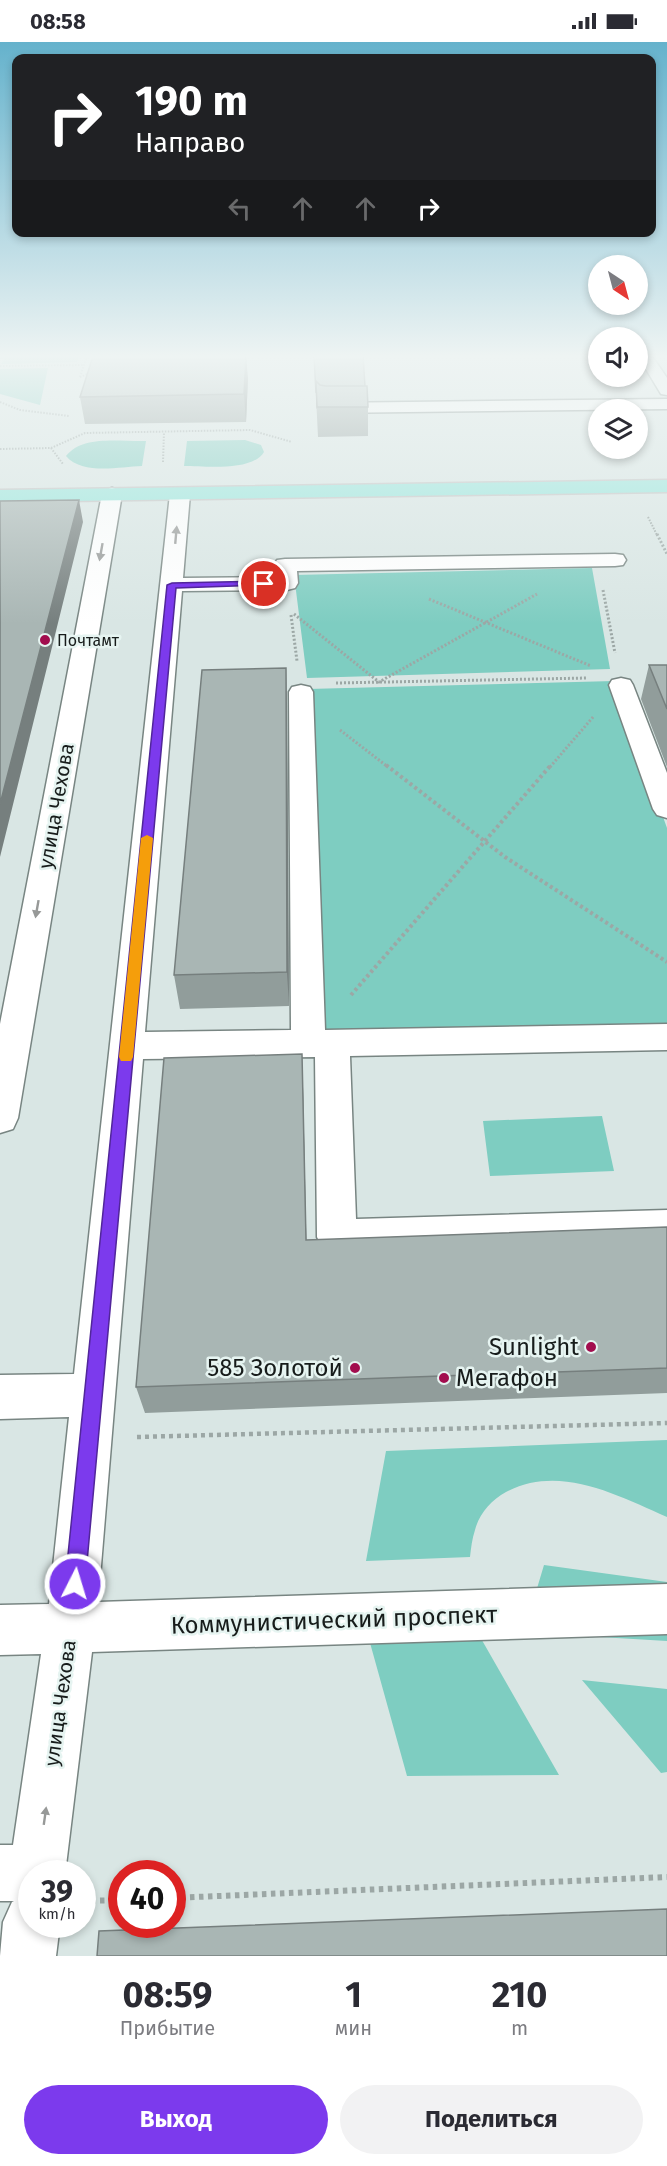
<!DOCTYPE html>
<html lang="ru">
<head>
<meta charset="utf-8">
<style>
	:root { --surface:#fff; --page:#f2f2f3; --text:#2b2b33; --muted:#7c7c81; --accent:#7c3aed }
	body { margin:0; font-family:"Fira Sans",sans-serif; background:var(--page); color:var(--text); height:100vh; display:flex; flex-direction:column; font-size:22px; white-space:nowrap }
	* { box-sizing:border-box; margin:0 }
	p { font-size:20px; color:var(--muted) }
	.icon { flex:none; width:33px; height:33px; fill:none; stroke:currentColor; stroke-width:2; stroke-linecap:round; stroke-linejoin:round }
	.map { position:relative; height:1914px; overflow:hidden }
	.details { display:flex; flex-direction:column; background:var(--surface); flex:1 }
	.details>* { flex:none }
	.guide { position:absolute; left:12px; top:12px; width:644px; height:183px; border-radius:12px; box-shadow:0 3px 9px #0003; background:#202124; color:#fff; overflow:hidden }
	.needle { width:39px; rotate:144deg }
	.tools { position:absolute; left:588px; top:213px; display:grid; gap:12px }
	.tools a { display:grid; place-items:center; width:60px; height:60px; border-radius:50%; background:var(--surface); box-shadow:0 3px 9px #0003; font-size:30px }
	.speed { position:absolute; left:18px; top:1818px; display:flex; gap:12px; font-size:30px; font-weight:700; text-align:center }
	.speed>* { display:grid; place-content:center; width:78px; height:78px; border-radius:50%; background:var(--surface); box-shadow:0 3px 9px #0003; line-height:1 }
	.speed small { font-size:15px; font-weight:400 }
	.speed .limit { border:9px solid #d22; background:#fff; color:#111 }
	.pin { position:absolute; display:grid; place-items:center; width:51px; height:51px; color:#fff; margin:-26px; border:3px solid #fff; border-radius:50%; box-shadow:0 2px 6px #0007 }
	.me { position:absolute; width:66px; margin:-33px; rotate:5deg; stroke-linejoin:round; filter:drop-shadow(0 0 4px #0008) }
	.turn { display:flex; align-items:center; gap:21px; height:126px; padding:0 24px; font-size:27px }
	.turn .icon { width:78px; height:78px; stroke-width:2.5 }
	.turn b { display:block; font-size:42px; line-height:51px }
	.lanes { display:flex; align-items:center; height:57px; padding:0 24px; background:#0003; justify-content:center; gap:30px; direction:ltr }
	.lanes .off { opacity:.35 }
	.eta { display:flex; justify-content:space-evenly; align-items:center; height:102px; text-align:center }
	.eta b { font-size:36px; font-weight:700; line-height:42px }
	.button { display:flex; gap:12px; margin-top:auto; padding:12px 24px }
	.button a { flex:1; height:69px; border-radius:36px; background:var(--accent); color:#fff; font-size:24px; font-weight:700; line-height:69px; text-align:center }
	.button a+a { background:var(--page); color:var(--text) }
	.status { display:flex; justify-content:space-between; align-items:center; height:42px; padding:0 30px; background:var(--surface); direction:ltr }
	.status svg { height:16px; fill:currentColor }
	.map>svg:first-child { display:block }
</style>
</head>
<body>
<div class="status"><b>08:58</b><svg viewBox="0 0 49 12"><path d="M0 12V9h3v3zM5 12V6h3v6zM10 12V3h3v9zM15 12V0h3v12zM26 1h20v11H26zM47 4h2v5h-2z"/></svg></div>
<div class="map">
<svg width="667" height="1914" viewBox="0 0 667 1914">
	<rect width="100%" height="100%" fill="#d9e6e4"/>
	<path fill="#7ecdc1" d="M 0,314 L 79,314 L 77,320 L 1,322 L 4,317 L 0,317 Z
		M 48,326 L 40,363 L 0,352 L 0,327 Z
		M 245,398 L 261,403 L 264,410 C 252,430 205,424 184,424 L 187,399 Z
		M 146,399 L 142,424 C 118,425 82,433 66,414 C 83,392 122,400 146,399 Z
		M 592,526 L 610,627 L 307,636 L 294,533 Z
		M 614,639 L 667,786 L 667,990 L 320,995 L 308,647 Z
		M 602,1074 L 614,1129 L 490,1134 L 483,1079 Z
		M 667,1398 L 667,1475 C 616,1453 560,1422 506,1450 C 491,1458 479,1472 475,1488 C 472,1497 471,1506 470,1515 L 366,1519 L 386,1409 Z
		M 544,1523 L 667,1540 L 667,1599 L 549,1592 L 535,1553 Z
		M 475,1586 L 559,1733 L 407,1734 L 367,1590 Z
		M 582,1638 L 667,1647 L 667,1730 L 661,1731 Z"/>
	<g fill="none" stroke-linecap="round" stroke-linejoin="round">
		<g stroke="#788582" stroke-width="3">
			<path id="minor" d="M 638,314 L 652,314 L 667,336 L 667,353 L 661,352 Z
				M 667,357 L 667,367 L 327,371 L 321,370 L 318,366 L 321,362 L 327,361 Z
				M 112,446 L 119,448 L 122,452 L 18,1076 L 13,1087 L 0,1091 L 0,982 L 102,452 L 105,448 Z
				M 180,446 L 187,448 L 190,452 L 183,536 L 275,535 L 274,523 L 277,518 L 285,517 L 615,512 L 623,513 L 626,518 L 623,523 L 615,524 L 297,529 L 298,541 L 295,546 L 287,548 L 182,549 L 145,990 L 291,988 L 289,650 L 292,645 L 301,643 L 310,645 L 313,650 L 325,988 L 667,982 L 667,1008 L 350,1014 L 356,1177 L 667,1168 L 667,1202 L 337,1213 L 323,1207 L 317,1195 L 315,1015 L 143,1017 L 98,1560 L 667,1542 L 667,1592 L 92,1610 L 65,1832 L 32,1832 L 32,1882 L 60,1882 L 56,1914 L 0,1914 L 3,1880 L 12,1860 L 14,1859 L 0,1859 L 0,1803 L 13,1803 L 41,1612 L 0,1613 L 0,1563 L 49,1562 L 69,1375 L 0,1377 L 0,1333 L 74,1332 L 170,452 L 173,448 Z
				M 621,636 L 630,638 L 633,643 L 667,731 L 667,776 L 657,773 L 653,767 L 609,643 L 612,638 Z"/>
		</g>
		<g stroke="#c3c4c4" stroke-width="3">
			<path id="major" d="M 667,438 L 667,450 L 0,460 L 0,448 Z"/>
		</g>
		<path stroke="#9ca7a5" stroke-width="2" stroke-dasharray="1.5 1.5" stroke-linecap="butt" d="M 0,324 L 84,323
			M 80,335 L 90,331
			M 80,335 L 87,314
			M 0,360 L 20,368 L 69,374
			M 51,406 L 63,422
			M 0,407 L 51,406 L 85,391 L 250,388 L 292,400
			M 163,420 L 164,390
			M 648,475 L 657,493"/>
		<path stroke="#9ca7a5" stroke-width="3" stroke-dasharray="2 2" stroke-linecap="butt" d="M 657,492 L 667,512
			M 603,548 L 615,611
			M 429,557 L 591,624
			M 294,572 L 379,640 L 537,552
			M 291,573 L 297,619
			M 336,641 L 587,636
			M 340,688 L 388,725
			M 550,725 L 594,674"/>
		<path stroke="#9ca7a5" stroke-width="4" stroke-dasharray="3 3" stroke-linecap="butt" d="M 386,723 L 505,815 L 667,920
			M 351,953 L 551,723"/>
		<path stroke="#9ca7a5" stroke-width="4.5" stroke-dasharray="4 4" stroke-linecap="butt" d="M 137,1395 L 667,1381"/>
		<path stroke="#9ca7a5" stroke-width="6" stroke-dasharray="4.5 4.5" stroke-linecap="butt" d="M 172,1856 L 667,1835
			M 82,1859 L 122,1858"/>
		<use href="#minor" fill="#fff" fill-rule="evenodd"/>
		<use href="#major" fill="#97e6dc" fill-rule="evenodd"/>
	</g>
	<path fill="#919d9b" d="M 314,314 L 363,314 L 365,344 L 368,365 L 368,394 L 318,395 Z
		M 248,336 L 246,380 L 85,382 L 80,355 Z
		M 649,623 L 667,623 L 667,725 L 641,657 Z
		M 287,660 L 289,964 L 180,967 L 174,933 Z
		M 303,1045 L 306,1198 L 667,1185 L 667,1351 L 145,1371 L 136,1345 Z"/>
	<path fill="#767f7e" d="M 246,314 L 248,336 L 246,380 L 244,352 Z
		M 79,458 L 83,480 L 0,815 L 0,762 Z
		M 286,626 L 287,660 L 289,964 L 287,930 Z
		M 302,1012 L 303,1045 L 307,1227 L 306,1198 Z"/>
	<path fill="#a9b6b4" stroke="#767f7e" stroke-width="1.5" d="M 93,314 L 246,314 L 244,352 L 80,355 Z
		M 314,314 L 363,314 L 365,344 L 326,344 L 320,343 L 316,339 L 316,351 Z
		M 316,339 L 320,343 L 326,344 L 367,344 L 368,365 L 317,365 Z
		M 79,458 L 0,762 L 0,459 Z
		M 649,623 L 667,623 L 667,667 Z
		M 286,626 L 287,930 L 174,933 L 202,628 Z
		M 302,1012 L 306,1198 L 667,1185 L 667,1326 L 136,1345 L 164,1016 Z
		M 667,1867 L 667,1914 L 97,1914 L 99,1889 Z"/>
	<defs><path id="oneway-solid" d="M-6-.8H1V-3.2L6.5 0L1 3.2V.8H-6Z" transform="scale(1.5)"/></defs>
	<g fill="#979998">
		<use href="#oneway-solid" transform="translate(176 493) rotate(-85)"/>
		<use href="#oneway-solid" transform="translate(101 510) rotate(100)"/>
		<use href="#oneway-solid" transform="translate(37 867) rotate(100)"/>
		<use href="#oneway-solid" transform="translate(45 1774) rotate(-82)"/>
	</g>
	<linearGradient id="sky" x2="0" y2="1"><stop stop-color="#65b2cc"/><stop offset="0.54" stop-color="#eef4f3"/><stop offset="1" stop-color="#eef4f3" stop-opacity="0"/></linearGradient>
	<rect width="667" height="582" fill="url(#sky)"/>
	<path fill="#7c3aed" stroke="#51269a" stroke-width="1.5" d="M 264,539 L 267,540 L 267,543 L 176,546 L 85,1542 L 82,1550 L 75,1552 L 68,1550 L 65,1542 L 167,543 L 172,541 Z"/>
	<path fill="#f59e0b" d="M 147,793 L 153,796 L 133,1015 L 131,1019 L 121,1019 L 119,1015 L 141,796 Z"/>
	<g fill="#a20d4e" stroke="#e6f4f1" stroke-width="2">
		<circle cx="45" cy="598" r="6"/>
		<circle cx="591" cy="1305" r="6"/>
		<circle cx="355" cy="1326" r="6"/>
		<circle cx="444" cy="1336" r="6"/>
	</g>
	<g text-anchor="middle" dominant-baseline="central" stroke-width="5" stroke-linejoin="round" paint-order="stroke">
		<g font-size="16" fill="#171c1b" stroke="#e6f4f1" text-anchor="start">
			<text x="57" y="598">Почтамт</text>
		</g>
		<g font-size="20" fill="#171c1b" stroke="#e6f4f1">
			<text transform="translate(56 764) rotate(-80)">улица Чехова</text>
			<text transform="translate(60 1661) rotate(-82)">улица Чехова</text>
		</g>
		<g font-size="24" fill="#171c1b" stroke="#e6f4f1" text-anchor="end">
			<text x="579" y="1305">Sunlight</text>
			<text x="343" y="1326">585 Золотой</text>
			<text x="456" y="1336" text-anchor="start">Мегафон</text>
		</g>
		<g font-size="24" fill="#171c1b" stroke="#e6f4f1">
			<text transform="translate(334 1578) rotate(-2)">Коммунистический проспект</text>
		</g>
	</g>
</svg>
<div class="tools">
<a><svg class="needle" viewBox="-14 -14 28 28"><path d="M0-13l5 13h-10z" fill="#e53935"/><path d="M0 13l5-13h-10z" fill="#7c7c81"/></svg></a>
<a><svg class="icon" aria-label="sound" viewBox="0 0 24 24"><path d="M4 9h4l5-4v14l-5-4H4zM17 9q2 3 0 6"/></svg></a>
<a><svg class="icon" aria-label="layers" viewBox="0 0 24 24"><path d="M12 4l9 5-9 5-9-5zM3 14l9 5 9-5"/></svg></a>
</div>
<div class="speed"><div>39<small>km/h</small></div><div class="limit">40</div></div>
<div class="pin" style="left:264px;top:542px;background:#d93025"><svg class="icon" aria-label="arrive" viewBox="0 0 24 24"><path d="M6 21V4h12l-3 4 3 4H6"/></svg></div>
<svg class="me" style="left:75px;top:1542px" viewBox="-20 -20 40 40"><circle r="17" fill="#7c3aed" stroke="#fff" stroke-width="3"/><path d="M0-11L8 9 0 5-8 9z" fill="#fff"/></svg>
<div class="guide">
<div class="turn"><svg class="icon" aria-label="right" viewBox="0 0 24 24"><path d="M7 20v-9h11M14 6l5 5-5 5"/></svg><div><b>190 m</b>Направо</div></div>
<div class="lanes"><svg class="icon off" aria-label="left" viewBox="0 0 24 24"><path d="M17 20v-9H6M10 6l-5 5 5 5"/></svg><svg class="icon off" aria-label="ahead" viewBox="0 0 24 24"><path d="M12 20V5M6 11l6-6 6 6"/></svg><svg class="icon off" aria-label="ahead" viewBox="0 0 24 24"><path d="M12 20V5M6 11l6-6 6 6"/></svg><svg class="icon" aria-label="right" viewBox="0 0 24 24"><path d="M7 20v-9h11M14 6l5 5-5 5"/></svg></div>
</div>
</div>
<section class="details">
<div class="eta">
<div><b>08:59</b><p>Прибытие</p></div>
<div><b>1</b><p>мин</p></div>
<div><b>210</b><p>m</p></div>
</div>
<div class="button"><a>Выход</a><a>Поделиться</a></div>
</section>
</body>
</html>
